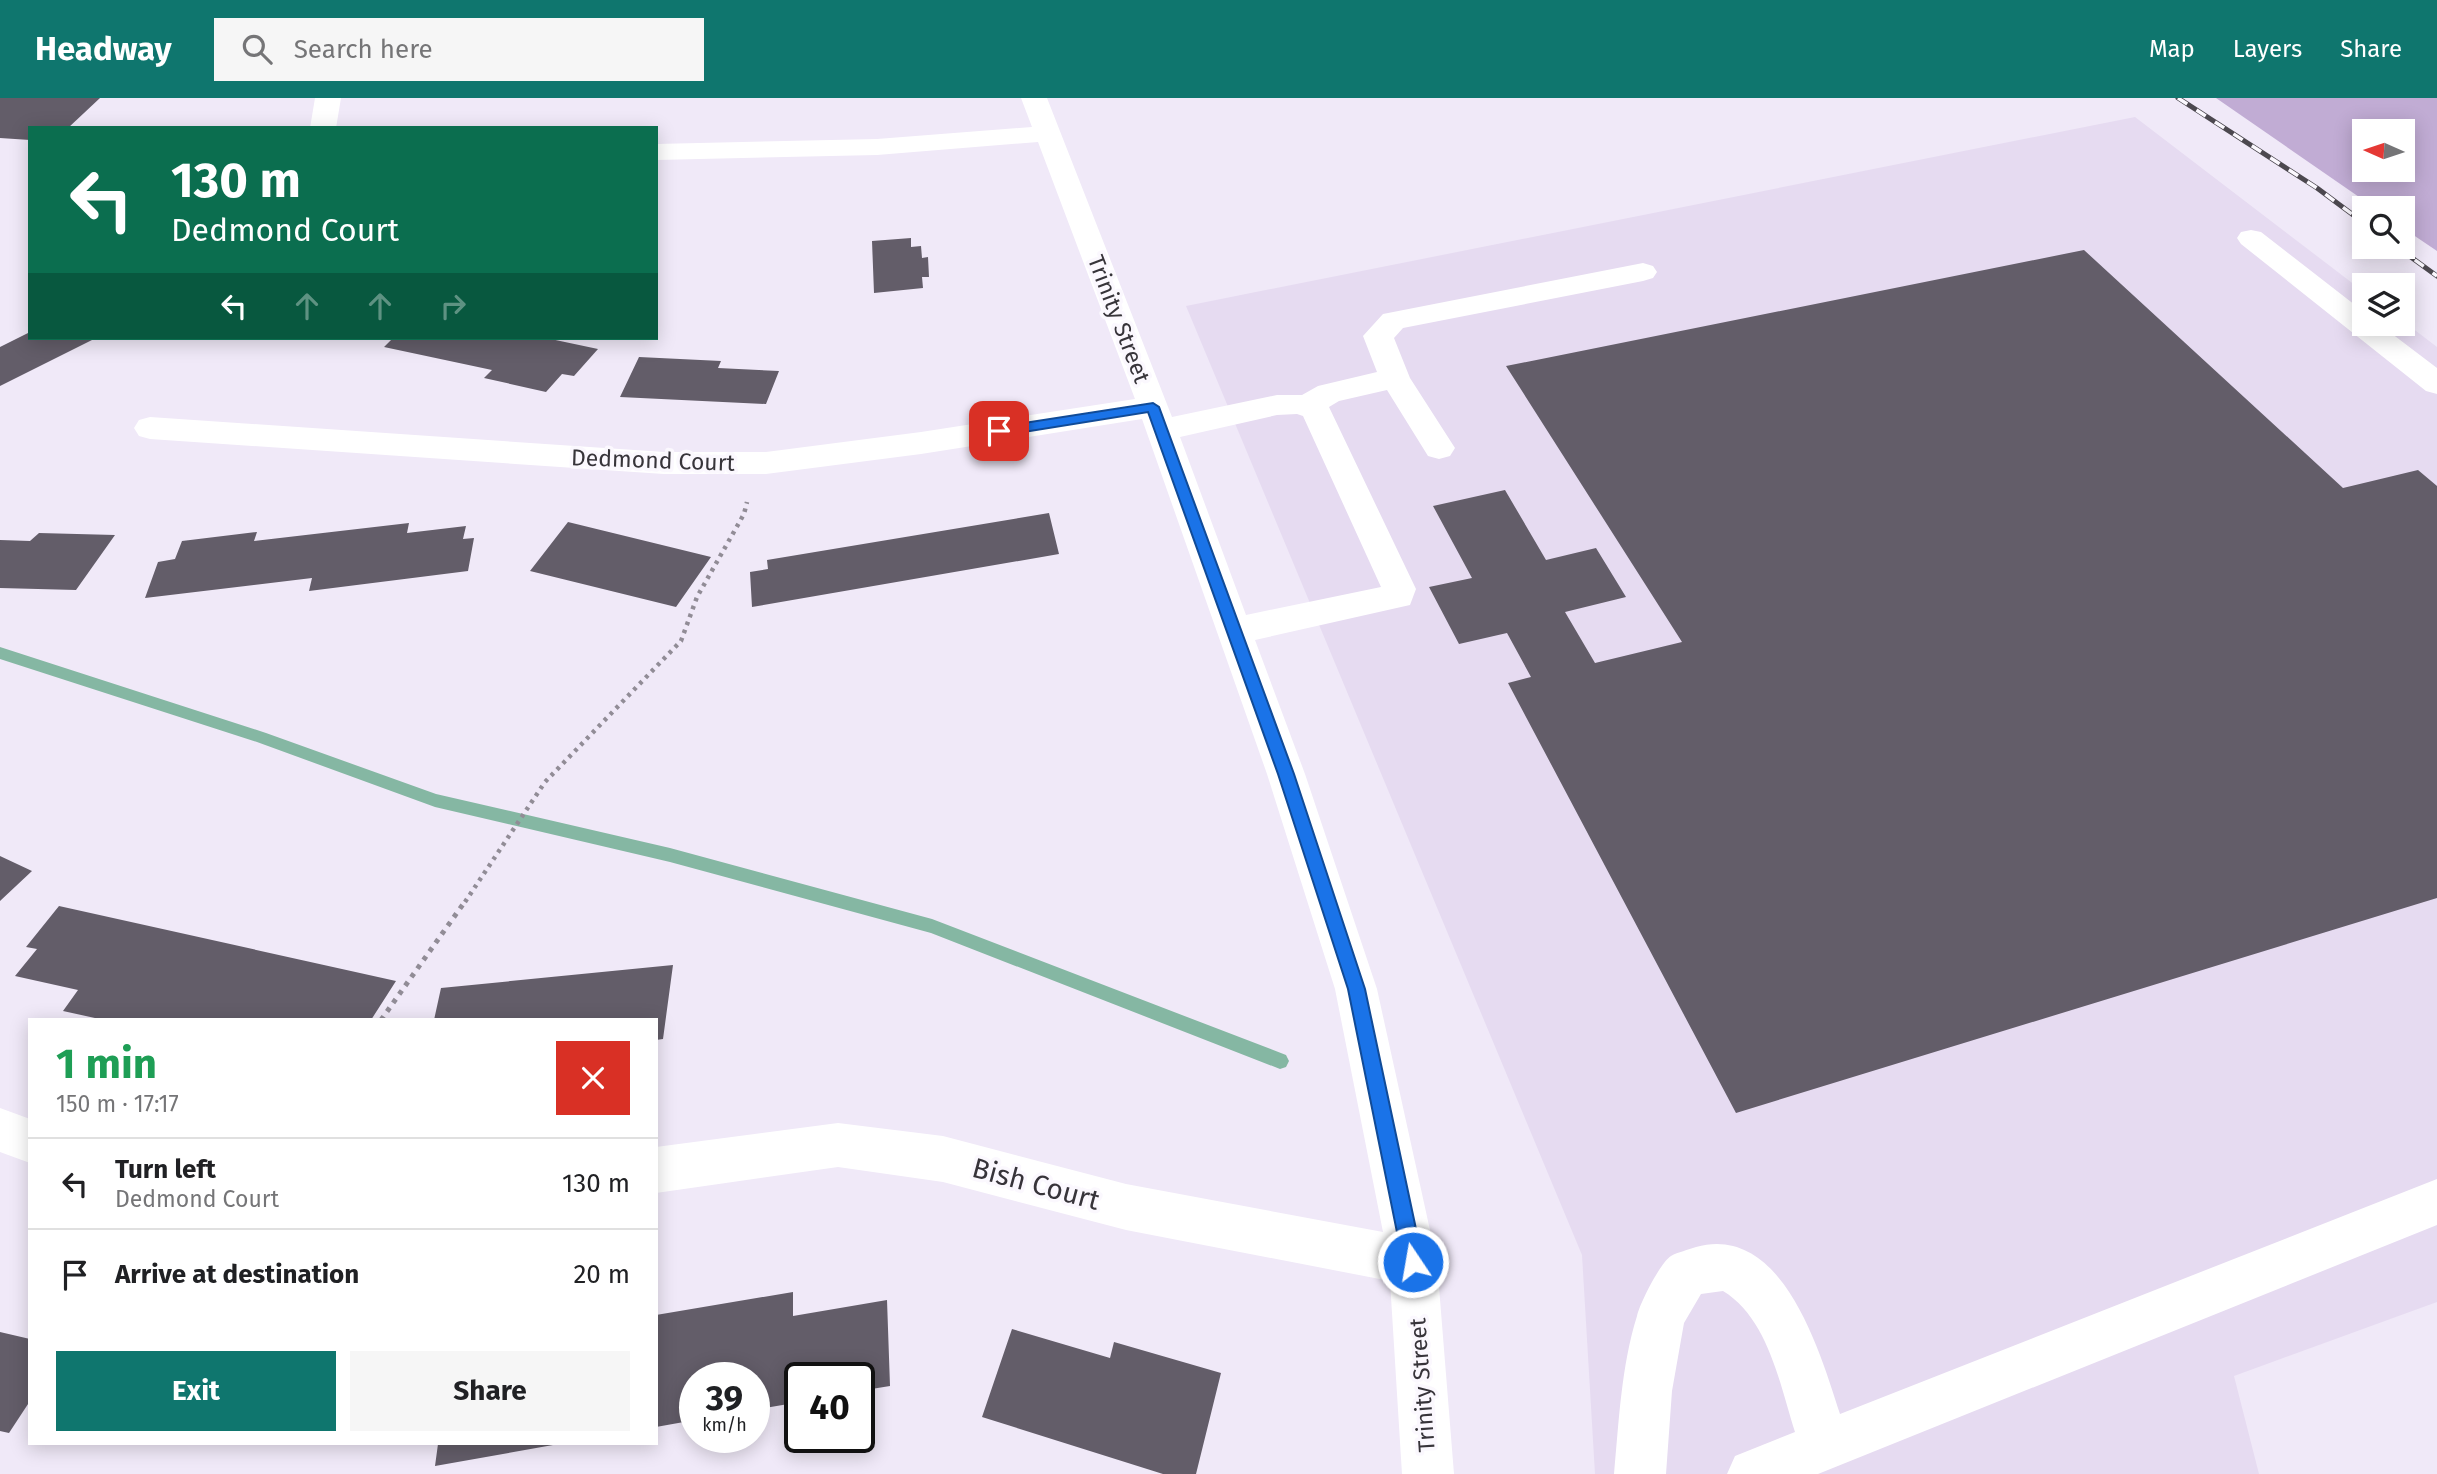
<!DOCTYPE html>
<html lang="en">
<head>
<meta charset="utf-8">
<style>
	:root { --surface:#fff; --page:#f6f6f6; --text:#202124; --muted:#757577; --line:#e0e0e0; --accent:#0f766e }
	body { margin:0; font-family:"Fira Sans",sans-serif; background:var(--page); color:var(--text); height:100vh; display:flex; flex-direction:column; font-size:26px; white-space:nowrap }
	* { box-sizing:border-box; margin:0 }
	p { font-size:23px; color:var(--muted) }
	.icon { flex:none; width:38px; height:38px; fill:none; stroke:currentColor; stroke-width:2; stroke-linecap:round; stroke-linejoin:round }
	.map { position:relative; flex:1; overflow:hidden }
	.panel { position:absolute; left:28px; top:920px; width:630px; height:427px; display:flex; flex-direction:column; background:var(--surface); border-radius:0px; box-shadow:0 4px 18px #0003 }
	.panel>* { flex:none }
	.banner { position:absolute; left:28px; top:28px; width:630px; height:214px; border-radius:0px; box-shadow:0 4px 18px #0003; background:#0b6e4f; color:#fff; overflow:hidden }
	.needle { width:46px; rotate:273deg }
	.buttons { position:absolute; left:2352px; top:21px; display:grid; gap:14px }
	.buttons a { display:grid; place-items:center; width:63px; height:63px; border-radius:0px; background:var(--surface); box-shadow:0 4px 18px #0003; font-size:35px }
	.speed { position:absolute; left:679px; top:1264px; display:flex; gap:14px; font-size:35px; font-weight:700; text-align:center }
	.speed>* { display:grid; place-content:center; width:91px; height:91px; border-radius:50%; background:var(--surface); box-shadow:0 4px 18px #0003; line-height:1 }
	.speed small { font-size:18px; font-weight:400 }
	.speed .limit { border:4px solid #111; border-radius:10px; background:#fff; color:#111 }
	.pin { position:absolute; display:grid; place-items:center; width:60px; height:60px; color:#fff; margin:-30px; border-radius:14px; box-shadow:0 4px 10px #0006 }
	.me { position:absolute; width:77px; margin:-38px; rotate:348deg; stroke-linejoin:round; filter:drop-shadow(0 0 5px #0008) }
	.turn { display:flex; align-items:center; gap:24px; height:147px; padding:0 28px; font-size:32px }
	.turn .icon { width:91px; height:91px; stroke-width:2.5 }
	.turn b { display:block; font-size:49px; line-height:60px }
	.lanes { display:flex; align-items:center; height:66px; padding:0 28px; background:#0003; justify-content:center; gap:35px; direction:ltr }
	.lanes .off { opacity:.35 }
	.round { display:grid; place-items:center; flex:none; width:74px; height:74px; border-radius:0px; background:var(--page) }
	.summary { display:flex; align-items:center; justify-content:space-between; height:119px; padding:0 28px }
	h1 { font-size:42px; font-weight:700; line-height:52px; color:#1e9e55 }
	.button { display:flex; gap:14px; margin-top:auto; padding:14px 28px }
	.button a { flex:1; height:80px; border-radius:0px; background:var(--accent); color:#fff; font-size:28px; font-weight:700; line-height:80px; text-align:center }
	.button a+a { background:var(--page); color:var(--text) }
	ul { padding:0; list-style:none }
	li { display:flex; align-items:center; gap:21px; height:91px; padding:0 28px; border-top:2px solid var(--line) }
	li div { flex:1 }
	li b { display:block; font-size:26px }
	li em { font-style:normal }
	header { display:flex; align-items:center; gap:42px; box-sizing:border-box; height:98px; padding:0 35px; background:var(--accent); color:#fff }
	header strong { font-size:33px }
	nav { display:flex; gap:38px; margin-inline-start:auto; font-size:24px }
	.search { width:490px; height:63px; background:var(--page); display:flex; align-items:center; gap:18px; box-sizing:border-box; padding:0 24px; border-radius:0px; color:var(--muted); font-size:26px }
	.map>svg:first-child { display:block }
</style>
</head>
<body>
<header>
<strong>Headway</strong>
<div class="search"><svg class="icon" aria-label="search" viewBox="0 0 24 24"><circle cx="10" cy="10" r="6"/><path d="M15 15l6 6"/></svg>Search here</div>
<nav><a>Map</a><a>Layers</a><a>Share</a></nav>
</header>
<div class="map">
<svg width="2437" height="1376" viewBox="0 0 2437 1376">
	<rect width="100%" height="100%" fill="#f0e9f8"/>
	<path fill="#e6dbf1" d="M 2135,19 L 2364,194 L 2364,226 L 2403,226 L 2403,223 L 2437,249 L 2437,1204 L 2234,1278 L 2259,1376 L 1595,1376 L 1582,1157 L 1186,208 Z"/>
	<path fill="#c1acd4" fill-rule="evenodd" d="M 2216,0 L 2437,0 L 2437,153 L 2403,130 L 2403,110 L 2375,110 ZM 2364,33 L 2403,33 L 2403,72 L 2364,72 Z"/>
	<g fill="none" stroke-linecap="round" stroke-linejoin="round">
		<path fill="#85b7a3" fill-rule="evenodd" d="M 0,549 L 266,635 L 436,696 L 670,750 L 932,821 L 1286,957 L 1289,963 L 1286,969 L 1280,971 L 931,835 L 670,764 L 435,709 L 257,644 L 0,561 Z"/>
	</g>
	<path fill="#635d69" d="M 0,0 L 100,0 L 68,30 L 30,30 L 30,42 L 0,40 Z
		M 911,140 L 911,149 L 921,148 L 922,160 L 928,159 L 929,179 L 922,179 L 923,190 L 874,195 L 872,143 Z
		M 2084,152 L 2343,390 L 2418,372 L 2437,388 L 2437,800 L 1736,1015 L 1508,585 L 1531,579 L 1507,535 L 1459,546 L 1429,489 L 1472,480 L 1433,408 L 1505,392 L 1546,462 L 1596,450 L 1626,499 L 1565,514 L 1595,565 L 1682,544 L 1506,268 Z
		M 30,234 L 30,240 L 96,240 L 0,288 L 0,249 Z
		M 393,240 L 546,240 L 598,251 L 574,278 L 562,276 L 546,294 L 484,280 L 492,272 L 384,249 Z
		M 639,259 L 721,263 L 718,270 L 779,273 L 766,306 L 620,299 Z
		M 1049,415 L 1059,456 L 752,509 L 750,474 L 768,471 L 767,462 Z
		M 568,424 L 711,459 L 676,509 L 530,473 Z
		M 409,425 L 407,435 L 466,428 L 463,441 L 474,440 L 468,473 L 309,493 L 312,480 L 145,500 L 158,464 L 175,461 L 182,443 L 257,434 L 254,443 Z
		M 39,435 L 115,437 L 76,492 L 0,490 L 0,442 L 30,443 Z
		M 0,758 L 32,773 L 0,803 Z
		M 59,808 L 396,883 L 371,922 L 104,922 L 63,913 L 78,892 L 15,878 L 37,851 L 26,849 Z
		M 673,867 L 663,941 L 656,942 L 656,922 L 434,922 L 441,890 Z
		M 793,1194 L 793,1218 L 887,1202 L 890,1288 L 859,1293 L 859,1279 L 800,1279 L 800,1304 L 754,1312 L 754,1279 L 695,1279 L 695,1322 L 656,1329 L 656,1217 Z
		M 1012,1231 L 1110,1260 L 1114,1244 L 1221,1275 L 1196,1376 L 1163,1376 L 982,1319 Z
		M 0,1234 L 30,1241 L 30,1303 L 9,1335 L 0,1333 Z
		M 438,1346 L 553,1346 L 553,1347 L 435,1368 Z"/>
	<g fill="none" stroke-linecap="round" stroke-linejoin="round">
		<path stroke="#918c96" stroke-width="4.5" stroke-dasharray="3.5 5" stroke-linecap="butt" d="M 465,804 L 545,684 L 681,543 L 697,499 L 744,416 L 747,404"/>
		<path stroke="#918c96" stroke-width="5" stroke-dasharray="4.5 6" stroke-linecap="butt" d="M 381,922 L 466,802"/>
		<path fill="#fff" fill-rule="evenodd" d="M 315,0 L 341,0 L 336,30 L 310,30 Z
			M 1021,0 L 1047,0 L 1172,319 L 1277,297 L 1302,297 L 1318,288 L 1377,274 L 1363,238 L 1383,216 L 1643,165 L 1653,168 L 1657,174 L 1653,180 L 1643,183 L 1403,230 L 1394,240 L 1410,280 L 1455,350 L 1450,358 L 1439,361 L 1428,358 L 1387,292 L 1339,303 L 1329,309 L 1416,491 L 1410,507 L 1255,542 L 1305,676 L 1377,891 L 1437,1164 L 1454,1376 L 1402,1376 L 1390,1183 L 1126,1132 L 943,1084 L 838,1069 L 656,1095 L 656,1049 L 838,1025 L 943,1038 L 1126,1086 L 1383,1134 L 1335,891 L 1267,676 L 1142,321 L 921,356 L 766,376 L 664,376 L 150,341 L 139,338 L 134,330 L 139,322 L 150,319 L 664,354 L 766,354 L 921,334 L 1135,301 L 1038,44 L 877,57 L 656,62 L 656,46 L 877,41 L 1032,29 ZM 1297,316 L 1303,318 L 1381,489 L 1246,517 L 1180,339 L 1277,317 Z
			M 2251,132 L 2261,134 L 2364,214 L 2364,226 L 2379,226 L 2437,270 L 2437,296 L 2426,293 L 2241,146 L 2237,140 L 2241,134 Z
			M 0,1010 L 30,1021 L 30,1065 L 0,1054 Z
			M 2437,1081 L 2437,1127 L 1818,1376 L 1727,1376 L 1735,1358 L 1795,1334 C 1780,1287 1768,1220 1723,1193 L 1701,1196 L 1684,1225 L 1672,1293 L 1666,1376 L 1614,1376 C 1619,1324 1621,1269 1637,1218 C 1640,1205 1660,1165 1671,1158 C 1678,1154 1688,1152 1696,1149 C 1783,1125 1820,1254 1840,1316 Z"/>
		<g stroke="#4c484f" stroke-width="5">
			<path id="rail" d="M 2178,0 L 2317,90 L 2364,125
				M 2397,149 L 2437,178"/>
		</g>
		<use href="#rail" stroke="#fbf8fe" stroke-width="3.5" stroke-dasharray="11" stroke-linecap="butt"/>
	</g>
	<path fill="#1a73e8" stroke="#114b97" stroke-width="2" d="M 1153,305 L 1159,309 L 1294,676 L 1365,891 L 1423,1164 L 1420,1171 L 1413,1173 L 1406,1171 L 1403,1164 L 1348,891 L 1278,676 L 1148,314 L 999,338 L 992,333 L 999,329 Z"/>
	<g text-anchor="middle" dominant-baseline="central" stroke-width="7" stroke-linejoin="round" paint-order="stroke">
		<g font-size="23" fill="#37343a" stroke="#fbf8fe">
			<text transform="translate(1119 221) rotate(69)">Trinity Street</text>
			<text transform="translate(653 362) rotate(2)">Dedmond Court</text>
			<text transform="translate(1422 1287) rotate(-94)">Trinity Street</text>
		</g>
		<g font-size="28" fill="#37343a" stroke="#fbf8fe">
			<text transform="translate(1036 1086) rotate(15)">Bish Court</text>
		</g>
	</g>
</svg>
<div class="buttons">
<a><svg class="needle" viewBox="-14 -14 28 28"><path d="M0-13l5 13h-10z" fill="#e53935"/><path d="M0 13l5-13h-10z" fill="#757577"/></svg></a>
<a><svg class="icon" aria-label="search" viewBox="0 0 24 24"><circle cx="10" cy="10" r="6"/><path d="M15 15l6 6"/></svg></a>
<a><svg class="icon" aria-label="layers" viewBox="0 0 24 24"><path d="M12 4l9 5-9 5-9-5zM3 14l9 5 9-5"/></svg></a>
</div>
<div class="speed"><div>39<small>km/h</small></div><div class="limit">40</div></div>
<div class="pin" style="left:999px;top:333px;background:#d93025"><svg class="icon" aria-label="arrive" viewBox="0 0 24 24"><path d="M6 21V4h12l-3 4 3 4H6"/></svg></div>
<svg class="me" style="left:1413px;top:1164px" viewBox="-20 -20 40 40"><circle r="17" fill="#1a73e8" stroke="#fff" stroke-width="3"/><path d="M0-11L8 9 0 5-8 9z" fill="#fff"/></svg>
<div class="banner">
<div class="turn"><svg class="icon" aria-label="left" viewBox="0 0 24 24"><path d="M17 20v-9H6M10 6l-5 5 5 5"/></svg><div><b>130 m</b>Dedmond Court</div></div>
<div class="lanes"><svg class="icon" aria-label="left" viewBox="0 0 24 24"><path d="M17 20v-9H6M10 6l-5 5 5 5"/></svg><svg class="icon off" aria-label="ahead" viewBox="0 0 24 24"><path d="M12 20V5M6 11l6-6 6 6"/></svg><svg class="icon off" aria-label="ahead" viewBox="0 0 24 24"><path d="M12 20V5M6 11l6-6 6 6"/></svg><svg class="icon off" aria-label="right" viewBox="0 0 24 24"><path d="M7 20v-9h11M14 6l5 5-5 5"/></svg></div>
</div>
<section class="panel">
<div class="summary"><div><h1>1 min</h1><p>150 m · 17:17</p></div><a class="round" style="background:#d93025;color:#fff"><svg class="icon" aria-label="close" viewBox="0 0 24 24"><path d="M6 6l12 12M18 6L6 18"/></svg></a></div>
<ul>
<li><svg class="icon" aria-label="left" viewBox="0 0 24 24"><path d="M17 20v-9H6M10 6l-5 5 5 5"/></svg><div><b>Turn left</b><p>Dedmond Court</p></div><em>130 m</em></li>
<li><svg class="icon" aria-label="arrive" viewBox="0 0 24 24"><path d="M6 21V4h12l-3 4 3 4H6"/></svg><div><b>Arrive at destination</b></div><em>20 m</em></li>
</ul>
<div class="button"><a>Exit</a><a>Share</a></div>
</section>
</div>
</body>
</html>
